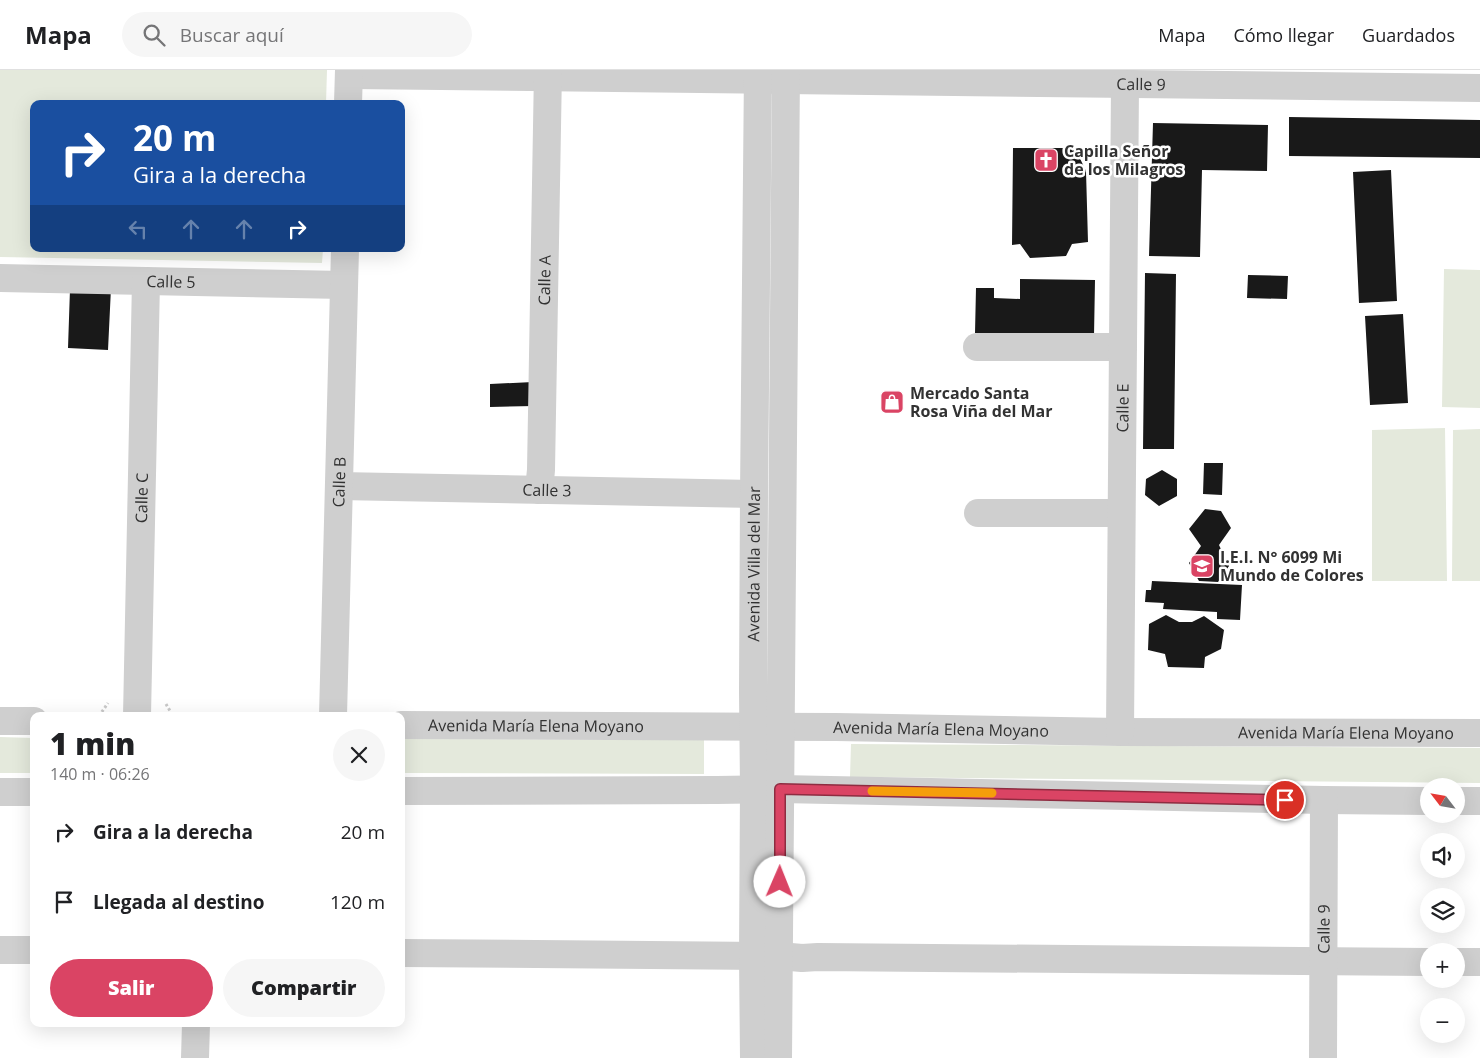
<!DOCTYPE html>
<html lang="es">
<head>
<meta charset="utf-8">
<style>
	:root { --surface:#fff; --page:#f6f6f6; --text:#202124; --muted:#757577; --line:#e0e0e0; --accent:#da4464 }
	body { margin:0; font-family:"Open Sans",sans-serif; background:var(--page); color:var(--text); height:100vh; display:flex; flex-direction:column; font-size:19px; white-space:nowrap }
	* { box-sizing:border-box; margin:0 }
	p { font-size:16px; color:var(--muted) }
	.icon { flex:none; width:28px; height:28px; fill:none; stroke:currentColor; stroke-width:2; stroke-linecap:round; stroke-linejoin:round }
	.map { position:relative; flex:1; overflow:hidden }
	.sheet { position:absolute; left:30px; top:642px; width:375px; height:315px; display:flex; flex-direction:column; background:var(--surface); border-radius:10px; box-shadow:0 5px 20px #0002 }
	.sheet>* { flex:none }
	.hud { position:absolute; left:30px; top:30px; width:375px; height:152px; border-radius:10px; box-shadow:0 5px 20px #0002; background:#1a4fa0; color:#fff; overflow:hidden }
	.needle { width:32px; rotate:301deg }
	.buttons { position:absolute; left:1420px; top:708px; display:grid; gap:10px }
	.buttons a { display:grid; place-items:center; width:45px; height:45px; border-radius:50%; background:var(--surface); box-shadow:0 5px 20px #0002; font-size:25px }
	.pin { position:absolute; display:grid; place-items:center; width:42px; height:42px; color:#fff; margin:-21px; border:2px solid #fff; border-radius:50%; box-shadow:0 1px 5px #0007 }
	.me { position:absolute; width:55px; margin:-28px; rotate:1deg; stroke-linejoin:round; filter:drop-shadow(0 0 4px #0008) }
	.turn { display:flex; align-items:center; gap:18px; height:105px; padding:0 20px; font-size:22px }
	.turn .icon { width:65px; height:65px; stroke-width:2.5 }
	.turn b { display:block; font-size:35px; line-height:42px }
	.lanes { display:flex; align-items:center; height:48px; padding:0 20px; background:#0003; justify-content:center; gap:25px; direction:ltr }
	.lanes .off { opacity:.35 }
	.round { display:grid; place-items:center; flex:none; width:52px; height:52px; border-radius:26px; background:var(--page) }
	.headline { display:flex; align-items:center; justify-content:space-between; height:85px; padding:0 20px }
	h1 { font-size:30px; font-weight:800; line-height:38px }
	.action { display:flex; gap:10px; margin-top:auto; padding:10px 20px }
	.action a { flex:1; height:58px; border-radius:30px; background:var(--accent); color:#fff; font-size:20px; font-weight:800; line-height:58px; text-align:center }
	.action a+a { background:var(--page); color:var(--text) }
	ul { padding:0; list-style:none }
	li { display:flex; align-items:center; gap:15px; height:70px; padding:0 20px }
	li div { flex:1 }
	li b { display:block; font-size:19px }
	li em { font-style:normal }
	header { display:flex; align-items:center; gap:30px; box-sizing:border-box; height:70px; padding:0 25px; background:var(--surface); border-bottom:1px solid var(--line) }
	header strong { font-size:24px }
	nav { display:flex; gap:28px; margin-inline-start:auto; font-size:18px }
	.search { width:350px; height:45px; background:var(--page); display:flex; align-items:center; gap:12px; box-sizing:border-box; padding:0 18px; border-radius:28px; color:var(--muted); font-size:19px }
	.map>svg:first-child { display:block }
</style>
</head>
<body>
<header>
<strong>Mapa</strong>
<div class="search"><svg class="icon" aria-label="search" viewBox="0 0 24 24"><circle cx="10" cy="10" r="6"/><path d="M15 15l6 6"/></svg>Buscar aquí</div>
<nav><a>Mapa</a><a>Cómo llegar</a><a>Guardados</a></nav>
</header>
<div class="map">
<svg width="1480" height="988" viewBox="0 0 1480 988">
	<rect width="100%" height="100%" fill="#fff"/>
	<path fill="#e4e9dc" d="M 0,0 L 327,0 L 326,34 L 34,34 L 34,179 L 323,179 L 322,193 L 0,187 Z
		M 1444,199 L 1480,200 L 1480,338 L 1442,337 Z
		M 1445,358 L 1447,511 L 1372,511 L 1372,360 Z
		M 1480,359 L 1480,511 L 1452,511 L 1453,360 Z
		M 0,667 L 34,668 L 34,703 L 0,703 Z
		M 401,669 L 704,670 L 704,704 L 401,703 Z
		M 851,674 L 1480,678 L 1480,713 L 850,707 Z"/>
	<path fill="#191919" d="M 1289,47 L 1480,50 L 1480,88 L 1289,86 Z
		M 1153,53 L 1268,55 L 1267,101 L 1202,100 L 1200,187 L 1149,186 Z
		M 1013,78 L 1075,78 L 1086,101 L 1088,172 L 1072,174 L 1066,186 L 1030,188 L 1020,174 L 1012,175 Z
		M 1391,100 L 1397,231 L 1359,233 L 1353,102 Z
		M 1145,203 L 1176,204 L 1174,379 L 1143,379 Z
		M 1248,205 L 1288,206 L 1287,229 L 1247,228 Z
		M 1020,209 L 1095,210 L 1094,266 L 975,263 L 976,218 L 994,218 L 994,228 L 1020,229 Z
		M 111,218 L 108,280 L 68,278 L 70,219 Z
		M 1403,244 L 1408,333 L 1370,335 L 1365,246 Z
		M 533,312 L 534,336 L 490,337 L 490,314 Z
		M 1204,393 L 1223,393 L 1222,425 L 1203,424 Z
		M 1162,400 L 1177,409 L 1177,426 L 1159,436 L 1145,425 L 1146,409 Z
		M 1205,439 L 1221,441 L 1231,458 L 1219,475 L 1229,496 L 1218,512 L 1199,511 L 1189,493 L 1201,476 L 1189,459 Z
		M 1152,511 L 1242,515 L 1240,550 L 1217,549 L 1217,542 L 1163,539 L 1164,533 L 1145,532 L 1146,520 L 1151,520 Z
		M 1166,545 L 1179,552 L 1192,552 L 1204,546 L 1224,560 L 1221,579 L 1205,587 L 1204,598 L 1168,597 L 1165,584 L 1148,580 L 1149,554 Z"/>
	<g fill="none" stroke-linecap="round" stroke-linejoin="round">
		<path stroke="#c9c9c9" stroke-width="3" stroke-dasharray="2.5 2.5" stroke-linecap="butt" d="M 166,634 L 173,646
			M 99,646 L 108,633"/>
		<g stroke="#cfcfcf" stroke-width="28">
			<path id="s1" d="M 349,5 L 1480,18"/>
			<path d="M 348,34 L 349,0"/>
			<path id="s2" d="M 0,208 L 344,215"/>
			<path d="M 977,277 L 1123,277"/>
			<path id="s3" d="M 339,416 L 754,424"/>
			<path id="s4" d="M 539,420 L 541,400 L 548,0"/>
			<path d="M 978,443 L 1121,443"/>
			<path id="s5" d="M 137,646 L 146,211"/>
			<path id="s6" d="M 333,646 L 345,179"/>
			<path d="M 0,651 L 34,651"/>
			<path id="s7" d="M 401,655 L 836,657 L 1120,662 L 1480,663"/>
			<path id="s8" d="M 1120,662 L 1125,14"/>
			<path d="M 401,721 L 717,720 L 780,719 L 1324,730 L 1429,731"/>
			<path d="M 0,722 L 34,722"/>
			<path d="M 1456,731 L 1480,731"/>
			<path d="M 0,880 L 34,880"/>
			<path d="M 401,883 L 779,886 L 802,888 L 818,887 L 1429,892"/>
			<path d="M 1456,892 L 1480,892"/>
			<path d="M 195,988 L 196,954"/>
			<path id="s9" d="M 754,988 L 753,886 L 754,718 L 753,622 L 754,424 L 758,0"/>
			<path d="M 778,988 L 786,0"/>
			<path id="s10" d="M 1323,988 L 1324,730"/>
		</g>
	</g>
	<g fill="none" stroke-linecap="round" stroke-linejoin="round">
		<g stroke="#8e2c41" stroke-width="12">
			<path id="route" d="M 780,812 L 780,719 L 1285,730"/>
		</g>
		<use href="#route" stroke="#da4464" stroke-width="9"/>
		<path stroke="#f59e0b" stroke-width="9" d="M 872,721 L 992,723"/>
	</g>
	<defs>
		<g id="church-square" transform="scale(1.25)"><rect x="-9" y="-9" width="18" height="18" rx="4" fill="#da4464" stroke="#fff"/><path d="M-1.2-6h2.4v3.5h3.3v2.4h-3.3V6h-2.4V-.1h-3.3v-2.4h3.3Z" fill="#fff"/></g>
		<g id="shop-square" transform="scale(1.25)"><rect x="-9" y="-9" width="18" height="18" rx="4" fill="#da4464" stroke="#fff"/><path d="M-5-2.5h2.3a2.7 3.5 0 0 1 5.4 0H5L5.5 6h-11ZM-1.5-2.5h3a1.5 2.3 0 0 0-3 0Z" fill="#fff"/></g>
		<g id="school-square" transform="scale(1.25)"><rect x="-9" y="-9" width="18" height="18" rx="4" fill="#da4464" stroke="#fff"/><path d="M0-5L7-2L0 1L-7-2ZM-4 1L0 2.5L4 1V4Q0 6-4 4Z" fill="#fff"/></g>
	</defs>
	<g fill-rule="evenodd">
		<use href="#church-square" x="1046" y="90"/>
		<use href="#shop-square" x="892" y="332"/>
		<use href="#school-square" x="1202" y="496"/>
	</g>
	<g text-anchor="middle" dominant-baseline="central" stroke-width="5" stroke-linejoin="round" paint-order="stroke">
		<g font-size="16" fill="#323232" stroke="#fff">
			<text stroke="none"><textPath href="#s1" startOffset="792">Calle 9</textPath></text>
			<text stroke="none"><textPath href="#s4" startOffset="210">Calle A</textPath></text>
			<text stroke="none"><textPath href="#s2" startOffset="171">Calle 5</textPath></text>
			<text stroke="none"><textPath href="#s8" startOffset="324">Calle E</textPath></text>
			<text stroke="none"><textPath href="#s6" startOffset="234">Calle B</textPath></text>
			<text stroke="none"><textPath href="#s3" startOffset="208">Calle 3</textPath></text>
			<text stroke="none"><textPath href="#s5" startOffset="218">Calle C</textPath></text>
			<text stroke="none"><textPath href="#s9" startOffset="494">Avenida Villa del Mar</textPath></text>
			<text stroke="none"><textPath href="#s7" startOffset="135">Avenida María Elena Moyano</textPath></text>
			<text stroke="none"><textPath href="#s7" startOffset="540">Avenida María Elena Moyano</textPath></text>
			<text stroke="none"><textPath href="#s7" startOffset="945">Avenida María Elena Moyano</textPath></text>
			<text stroke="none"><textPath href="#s10" startOffset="129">Calle 9</textPath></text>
		</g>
		<g font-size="16" font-weight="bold" fill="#323232" stroke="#fff" text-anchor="start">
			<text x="1064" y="81">Capilla Señor<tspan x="1064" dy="18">de los Milagros</tspan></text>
			<text x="910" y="323">Mercado Santa<tspan x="910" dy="18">Rosa Viña del Mar</tspan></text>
			<text x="1220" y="487">I.E.I. N° 6099 Mi<tspan x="1220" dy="18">Mundo de Colores</tspan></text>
		</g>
	</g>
</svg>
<div class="buttons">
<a><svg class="needle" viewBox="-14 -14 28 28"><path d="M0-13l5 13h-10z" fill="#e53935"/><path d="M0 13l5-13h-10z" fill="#757577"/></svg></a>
<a><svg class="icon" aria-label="sound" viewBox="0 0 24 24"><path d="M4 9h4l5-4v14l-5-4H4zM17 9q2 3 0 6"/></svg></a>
<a><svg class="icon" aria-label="layers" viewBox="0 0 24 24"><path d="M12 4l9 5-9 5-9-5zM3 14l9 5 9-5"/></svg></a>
<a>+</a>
<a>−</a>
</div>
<div class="pin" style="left:1285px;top:730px;background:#d93025"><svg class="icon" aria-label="arrive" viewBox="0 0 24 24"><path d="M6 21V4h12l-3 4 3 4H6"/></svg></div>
<svg class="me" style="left:780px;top:812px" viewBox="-20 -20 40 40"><circle r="19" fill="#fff"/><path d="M0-13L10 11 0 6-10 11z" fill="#da4464"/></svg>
<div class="hud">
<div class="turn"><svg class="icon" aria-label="right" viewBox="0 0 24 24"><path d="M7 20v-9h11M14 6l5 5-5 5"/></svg><div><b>20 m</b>Gira a la derecha</div></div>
<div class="lanes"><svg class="icon off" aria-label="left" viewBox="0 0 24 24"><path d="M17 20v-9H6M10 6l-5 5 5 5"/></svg><svg class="icon off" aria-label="ahead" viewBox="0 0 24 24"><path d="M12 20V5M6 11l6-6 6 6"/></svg><svg class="icon off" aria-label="ahead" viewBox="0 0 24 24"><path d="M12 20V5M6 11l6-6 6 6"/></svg><svg class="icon" aria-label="right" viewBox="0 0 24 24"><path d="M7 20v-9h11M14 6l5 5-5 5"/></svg></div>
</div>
<section class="sheet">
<div class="headline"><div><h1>1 min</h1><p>140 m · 06:26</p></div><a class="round"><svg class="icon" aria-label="close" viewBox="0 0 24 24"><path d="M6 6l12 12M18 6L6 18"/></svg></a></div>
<ul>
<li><svg class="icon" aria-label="right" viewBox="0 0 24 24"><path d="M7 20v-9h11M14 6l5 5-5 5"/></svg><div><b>Gira a la derecha</b></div><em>20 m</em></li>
<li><svg class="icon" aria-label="arrive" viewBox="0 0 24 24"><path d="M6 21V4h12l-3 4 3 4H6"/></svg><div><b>Llegada al destino</b></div><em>120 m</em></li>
</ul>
<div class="action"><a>Salir</a><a>Compartir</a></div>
</section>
</div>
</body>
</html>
